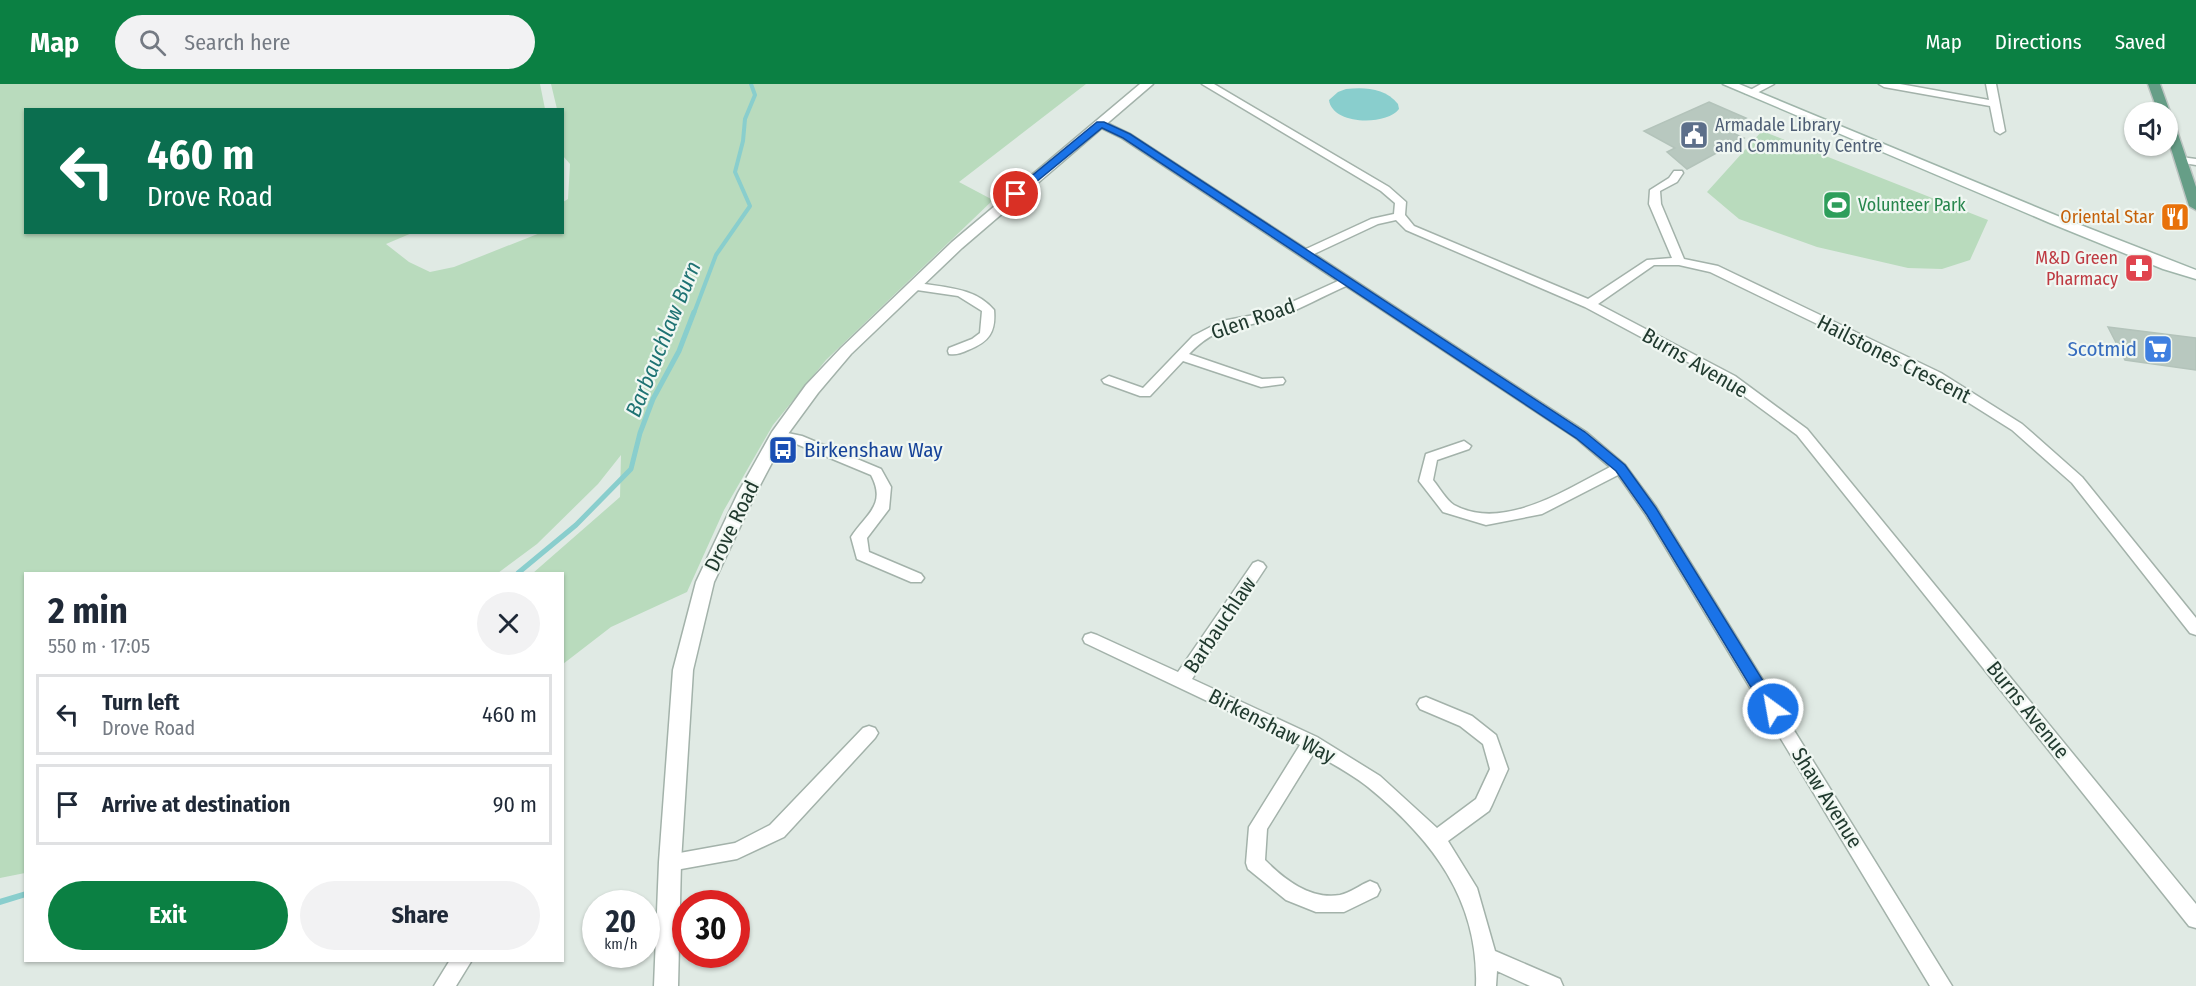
<!DOCTYPE html>
<html lang="en">
<head>
<meta charset="utf-8">
<style>
	:root { --surface:#fff; --page:#f2f2f3; --text:#1f2937; --muted:#747a83; --line:#e0e1e3; --accent:#0b8043 }
	body { margin:0; font-family:"Fira Sans Condensed",sans-serif; background:var(--page); color:var(--text); height:100vh; display:flex; flex-direction:column; font-size:22px; white-space:nowrap }
	* { box-sizing:border-box; margin:0 }
	p { font-size:20px; color:var(--muted) }
	.icon { flex:none; width:33px; height:33px; fill:none; stroke:currentColor; stroke-width:2; stroke-linecap:round; stroke-linejoin:round }
	.map { position:relative; flex:1; overflow:hidden }
	.panel { position:absolute; left:24px; top:488px; width:540px; height:390px; display:flex; flex-direction:column; background:var(--surface); border-radius:0px; box-shadow:0 2px 4px #0004 }
	.panel>* { flex:none }
	.guide { position:absolute; left:24px; top:24px; width:540px; height:126px; border-radius:0px; box-shadow:0 2px 4px #0004; background:#0b6e4f; color:#fff; overflow:hidden }
	.fabs { position:absolute; left:2124px; top:18px; display:grid; gap:12px }
	.fabs a { display:grid; place-items:center; width:54px; height:54px; border-radius:50%; background:var(--surface); box-shadow:0 2px 4px #0004; font-size:30px }
	.speed { position:absolute; left:582px; top:806px; display:flex; gap:12px; font-size:30px; font-weight:700; text-align:center }
	.speed>* { display:grid; place-content:center; width:78px; height:78px; border-radius:50%; background:var(--surface); box-shadow:0 2px 4px #0004; line-height:1 }
	.speed small { font-size:15px; font-weight:400 }
	.speed .limit { border:9px solid #d22; background:#fff; color:#111 }
	.pin { position:absolute; display:grid; place-items:center; width:51px; height:51px; color:#fff; margin:-26px; border:3px solid #fff; border-radius:50%; box-shadow:0 2px 6px #0007 }
	.me { position:absolute; width:66px; margin:-33px; rotate:328deg; stroke-linejoin:round; filter:drop-shadow(0 0 4px #0008) }
	.turn { display:flex; align-items:center; gap:21px; height:126px; padding:0 24px; font-size:27px }
	.turn .icon { width:78px; height:78px; stroke-width:2.5 }
	.turn b { display:block; font-size:42px; line-height:51px }
	.round { display:grid; place-items:center; flex:none; width:63px; height:63px; border-radius:32px; background:var(--page) }
	.summary { display:flex; align-items:center; justify-content:space-between; height:102px; padding:0 24px }
	h1 { font-size:36px; font-weight:700; line-height:45px }
	.button { display:flex; gap:12px; margin-top:auto; padding:12px 24px }
	.button a { flex:1; height:69px; border-radius:36px; background:var(--accent); color:#fff; font-size:24px; font-weight:700; line-height:69px; text-align:center }
	.button a+a { background:var(--page); color:var(--text) }
	ul { padding:0; list-style:none }
	li { display:flex; align-items:center; gap:18px; height:81px; margin:0 12px 9px; padding:0 12px; border:3px solid var(--line); border-radius:0px }
	li div { flex:1 }
	li b { display:block; font-size:22px }
	li em { font-style:normal }
	header { display:flex; align-items:center; gap:36px; box-sizing:border-box; height:84px; padding:0 30px; background:var(--accent); color:#fff }
	header strong { font-size:28px }
	nav { display:flex; gap:33px; margin-inline-start:auto; font-size:21px }
	.search { width:420px; height:54px; background:var(--page); display:flex; align-items:center; gap:15px; box-sizing:border-box; padding:0 21px; border-radius:33px; color:var(--muted); font-size:22px }
	.map>svg:first-child { display:block }
</style>
</head>
<body>
<header>
<strong>Map</strong>
<div class="search"><svg class="icon" aria-label="search" viewBox="0 0 24 24"><circle cx="10" cy="10" r="6"/><path d="M15 15l6 6"/></svg>Search here</div>
<nav><a>Map</a><a>Directions</a><a>Saved</a></nav>
</header>
<div class="map">
<svg width="2196" height="902" viewBox="0 0 2196 902">
	<rect width="100%" height="100%" fill="#e0eae4"/>
	<path fill="#b9dbbd" d="M 0,0 L 540,0 L 545,25 L 26,26 L 26,148 L 412,149 L 386,160 L 409,178 L 430,188 L 454,183 L 540,149 L 562,148 L 563,118 L 568,115 L 570,80 L 563,72 L 562,26 L 557,25 L 551,0 L 1086,0 L 959,98 L 993,116 L 826,276 L 773,341 L 724,426 L 687,508 L 611,543 L 563,580 L 562,489 L 533,489 L 620,413 L 621,371 L 598,400 L 537,460 L 498,489 L 26,489 L 25,789 L 0,794 Z
		M 1762,47 L 1988,136 L 1970,176 L 1942,185 L 1908,184 L 1817,163 L 1739,135 L 1707,108 Z"/>
	<path fill="#89cecd" d="M 1346,5 C 1365,3 1385,4 1398,20 L 1399,25 C 1386,42 1332,41 1329,16 L 1338,8 Z"/>
	<g fill="none" stroke-linecap="round" stroke-linejoin="round">
		<path stroke="#89cecd" stroke-width="4" d="M 694,229 L 716,171 L 750,122 L 735,88 L 743,57 L 745,35 L 755,11 L 751,0"/>
		<path stroke="#89cecd" stroke-width="5" d="M 518,489 L 576,441 L 631,385 L 640,349 L 653,315 L 679,267 L 694,228"/>
		<path stroke="#89cecd" stroke-width="6" d="M 0,818 L 26,810"/>
	</g>
	<path fill="#b8c8bf" stroke="#b3c3ba" stroke-width="1.5" d="M 1709,18 L 1746,34 L 1724,45 L 1744,54 L 1687,85 L 1667,68 L 1675,64 L 1644,47 Z
		M 2108,243 L 2196,254 L 2196,286 L 2125,276 Z"/>
	<g fill="none" stroke-linecap="round" stroke-linejoin="round">
		<g stroke="#a3b2aa" stroke-width="3">
			<path id="minor" d="M 1202,0 L 1214,0 L 1389,103 L 1406,118 L 1405,131 L 1414,142 L 1588,215 L 1647,176 L 1672,174 L 1649,120 L 1650,106 L 1669,94 L 1674,87 L 1682,87 L 1683,89 L 1677,98 L 1660,107 L 1661,120 L 1684,175 L 1718,182 L 1941,289 L 2022,340 L 2082,393 L 2196,534 L 2196,551 L 2190,549 L 2072,399 L 2012,346 L 1931,295 L 1710,188 L 1679,181 L 1654,181 L 1598,220 L 1735,292 L 1807,345 L 2196,820 L 2196,844 L 2189,842 L 1797,351 L 1725,298 L 1585,223 L 1406,146 L 1396,136 L 1378,140 L 1314,170 L 1586,348 L 1625,381 L 1656,423 L 1952,902 L 1930,902 L 1646,431 L 1618,391 L 1542,430 L 1486,441 L 1443,428 L 1419,397 L 1426,370 L 1464,357 L 1471,362 L 1469,365 L 1437,376 L 1433,396 C 1439,403 1446,416 1454,421 C 1503,448 1567,405 1610,383 L 1576,354 L 1346,202 C 1323,212 1301,225 1278,233 C 1240,247 1221,237 1189,270 L 1262,295 L 1283,294 L 1285,297 L 1283,300 L 1261,303 L 1183,277 L 1150,312 L 1140,312 L 1104,299 L 1102,296 L 1109,292 L 1143,304 L 1193,252 L 1222,237 L 1270,228 L 1338,197 L 1122,54 L 1097,42 L 1097,38 L 1105,38 L 1130,50 L 1306,165 L 1371,135 L 1394,130 L 1395,119 L 1381,107 Z
				M 1761,0 L 1774,0 L 1753,11 L 1745,9 Z
				M 1879,0 L 1900,0 L 1989,16 L 1986,0 L 1996,0 L 2005,47 L 2000,50 L 1995,47 L 1990,22 L 1884,3 Z
				M 2181,73 L 2196,75 L 2196,81 L 2177,78 L 2177,74 Z
				M 914,198 C 942,204 974,202 994,226 C 996,248 989,258 968,266 C 961,269 957,271 949,270 L 948,267 L 949,264 L 972,255 L 980,249 L 982,227 L 958,212 L 910,205 L 910,199 Z
				M 778,347 L 802,352 L 881,385 L 891,403 L 889,425 L 867,454 L 869,468 L 921,490 L 924,494 L 921,498 L 911,498 L 857,475 L 851,453 C 866,430 887,421 871,391 L 794,359 L 773,355 L 771,352 L 773,349 Z
				M 1258,477 L 1263,479 L 1266,483 L 1192,595 L 1317,653 L 1380,692 L 1437,744 L 1476,715 L 1490,685 L 1483,660 L 1460,642 L 1420,625 L 1417,620 L 1420,615 L 1426,613 L 1472,632 L 1496,651 L 1508,685 L 1492,721 L 1489,727 L 1448,757 L 1477,804 L 1495,867 L 1560,895 L 1563,902 L 1530,902 L 1497,887 L 1496,902 L 1476,902 C 1479,816 1432,755 1368,703 C 1352,690 1332,680 1314,669 L 1267,745 L 1265,776 C 1284,795 1310,816 1340,811 C 1350,809 1360,801 1370,797 L 1377,800 L 1380,806 L 1377,812 L 1344,828 L 1316,828 L 1286,816 L 1248,785 L 1246,779 L 1249,743 L 1300,661 L 1085,559 L 1083,555 L 1085,551 L 1091,549 L 1097,551 L 1178,588 L 1253,479 Z
				M 869,642 L 875,644 L 878,649 L 875,654 L 784,753 L 737,775 L 670,787 L 663,784 L 661,778 L 663,772 L 735,759 L 770,741 L 863,644 Z
				M 450,876 L 472,876 L 456,902 L 434,902 Z"/>
		</g>
		<g stroke="#a3b2aa" stroke-width="3">
			<path id="tertiary" d="M 1140,0 L 1153,0 L 962,164 L 851,270 L 818,309 L 785,354 L 756,409 L 714,498 L 693,586 L 681,778 L 678,902 L 654,902 L 659,778 L 673,586 L 696,498 L 738,409 L 772,348 L 806,301 L 841,264 L 952,158 Z"/>
		</g>
		<g stroke="#9fb5aa" stroke-width="3">
			<path id="secondary" d="M 1723,0 L 1739,0 L 2060,133 L 2196,186 L 2196,195 L 2163,185 L 2050,139 Z"/>
		</g>
		<g stroke="#bcc4c1" stroke-width="3">
			<path id="primary" d="M 2148,0 L 2160,0 L 2170,28 L 2168,31 L 2158,28 Z
				M 2168,34 L 2174,38 L 2196,103 L 2196,126 L 2189,122 L 2168,55 Z"/>
		</g>
		<use href="#minor" fill="#fff" fill-rule="evenodd"/>
		<use href="#tertiary" fill="#fff" fill-rule="evenodd"/>
		<use href="#secondary" fill="#fff" fill-rule="evenodd"/>
		<use href="#primary" fill="#669e87" fill-rule="evenodd"/>
	</g>
	<path fill="#1a73e8" stroke="#114b97" stroke-width="1.5" d="M 1097,38 L 1104,38 L 1130,50 L 1585,348 L 1625,381 L 1656,424 L 1778,621 L 1780,625 L 1778,630 L 1773,632 L 1767,630 L 1647,431 L 1616,387 L 1576,354 L 1123,54 L 1102,44 L 1019,112 L 1012,112 L 1012,108 Z"/>
	<defs>
		<g id="civic-square" transform="scale(1.5)"><rect x="-9" y="-9" width="18" height="18" rx="4" fill="#5c6f8a" stroke="#f0f7f2"/><path d="M-.6-6.5H3V-4.5H.6V-3L4-1V1h2V6H-6V1h2V-1L-.6-3ZM-1.2 2.5V6h2.4V2.5Z" fill="#fff"/></g>
		<g id="stadium-square" transform="scale(1.5)"><rect x="-9" y="-9" width="18" height="18" rx="4" fill="#2e9e5b" stroke="#f0f7f2"/><path d="M0-5a6.5 5 0 1 0 0 10a6.5 5 0 1 0 0-10ZM-3.5-1.8h7v3.6h-7Z" fill="#fff"/></g>
		<g id="restaurant-square" transform="scale(1.5)"><rect x="-9" y="-9" width="18" height="18" rx="4" fill="#e8710a" stroke="#f0f7f2"/><path d="M-5-6h1v4h1v-4h1v4h1v-4h1v5L-1.5 .5V6h-2V.5L-5-1ZM5-6V6H3V1.5H1.5Q1.5-4 5-6Z" fill="#fff"/></g>
		<g id="pharmacy-square" transform="scale(1.5)"><rect x="-9" y="-9" width="18" height="18" rx="4" fill="#e0444e" stroke="#f0f7f2"/><path d="M-2-6h4v4h4v4h-4v4h-4v-4h-4v-4h4Z" fill="#fff"/></g>
		<g id="supermarket-square" transform="scale(1.5)"><rect x="-9" y="-9" width="18" height="18" rx="4" fill="#3f7fe0" stroke="#f0f7f2"/><path d="M-6-5.5h2.5l.6 2H6L4.5 2H-2.5L-4.4-4H-6ZM-1.5 3.2a1.3 1.3 0 1 0 .1 0ZM3 3.2a1.3 1.3 0 1 0 .1 0Z" fill="#fff"/></g>
		<g id="bus-square" transform="scale(1.5)"><rect x="-9" y="-9" width="18" height="18" rx="4" fill="#1a4fb4" stroke="#f0f7f2"/><path d="M-5-6H5V4H4V6H2V4H-2V6H-4V4H-5ZM-3.5-4V0h7V-4ZM-3.5 1.2v1.5H-2V1.2ZM2 1.2v1.5H3.5V1.2Z" fill="#fff"/></g>
	</defs>
	<g fill-rule="evenodd">
		<use href="#civic-square" x="1694" y="51"/>
		<use href="#stadium-square" x="1837" y="121"/>
		<use href="#restaurant-square" x="2175" y="133"/>
		<use href="#pharmacy-square" x="2139" y="184"/>
		<use href="#supermarket-square" x="2158" y="265"/>
		<use href="#bus-square" x="783" y="366"/>
	</g>
	<g text-anchor="middle" dominant-baseline="central" stroke-width="4.5" stroke-linejoin="round" paint-order="stroke">
		<g font-size="18" fill="#4e5e75" stroke="#f0f7f2" text-anchor="start">
			<text x="1715" y="41">Armadale Library<tspan x="1715" dy="21">and Community Centre</tspan></text>
		</g>
		<g font-size="18" fill="#27864d" stroke="#f0f7f2" text-anchor="start">
			<text x="1858" y="121">Volunteer Park</text>
		</g>
		<g font-size="18" fill="#c56008" stroke="#f0f7f2" text-anchor="end">
			<text x="2154" y="133">Oriental Star</text>
		</g>
		<g font-size="18" fill="#be3a42" stroke="#f0f7f2" text-anchor="end">
			<text x="2118" y="174">M&amp;D Green<tspan x="2118" dy="21">Pharmacy</tspan></text>
		</g>
		<g font-size="21" fill="#213a2f" stroke="#f0f7f2">
			<text transform="translate(1253 235) rotate(-19)">Glen Road</text>
			<text transform="translate(1894 275) rotate(27)">Hailstones Crescent</text>
			<text transform="translate(1695 279) rotate(30)">Burns Avenue</text>
			<text transform="translate(732 442) rotate(-64)">Drove Road</text>
			<text transform="translate(1220 541) rotate(-56)">Barbauchlaw</text>
			<text transform="translate(2028 626) rotate(51)">Burns Avenue</text>
			<text transform="translate(1272 642) rotate(27)">Birkenshaw Way</text>
			<text transform="translate(1827 714) rotate(58)">Shaw Avenue</text>
		</g>
		<g font-size="21" fill="#366cbe" stroke="#f0f7f2" text-anchor="end">
			<text x="2137" y="265">Scotmid</text>
		</g>
		<g font-size="21" fill="#164399" stroke="#f0f7f2" text-anchor="start">
			<text x="804" y="366">Birkenshaw Way</text>
		</g>
		<g font-size="22" font-style="italic" fill="#1e7273" stroke="#f0f7f2">
			<text transform="translate(663 255) rotate(-68)">Barbauchlaw Burn</text>
		</g>
	</g>
</svg>
<div class="fabs">
<a><svg class="icon" aria-label="sound" viewBox="0 0 24 24"><path d="M4 9h4l5-4v14l-5-4H4zM17 9q2 3 0 6"/></svg></a>
</div>
<div class="speed"><div>20<small>km/h</small></div><div class="limit">30</div></div>
<div class="pin" style="left:1016px;top:110px;background:#d93025"><svg class="icon" aria-label="arrive" viewBox="0 0 24 24"><path d="M6 21V4h12l-3 4 3 4H6"/></svg></div>
<svg class="me" style="left:1773px;top:625px" viewBox="-20 -20 40 40"><circle r="17" fill="#1a73e8" stroke="#fff" stroke-width="3"/><path d="M0-11L8 9 0 5-8 9z" fill="#fff"/></svg>
<div class="guide">
<div class="turn"><svg class="icon" aria-label="left" viewBox="0 0 24 24"><path d="M17 20v-9H6M10 6l-5 5 5 5"/></svg><div><b>460 m</b>Drove Road</div></div>
</div>
<section class="panel">
<div class="summary"><div><h1>2 min</h1><p>550 m · 17:05</p></div><a class="round"><svg class="icon" aria-label="close" viewBox="0 0 24 24"><path d="M6 6l12 12M18 6L6 18"/></svg></a></div>
<ul>
<li><svg class="icon" aria-label="left" viewBox="0 0 24 24"><path d="M17 20v-9H6M10 6l-5 5 5 5"/></svg><div><b>Turn left</b><p>Drove Road</p></div><em>460 m</em></li>
<li><svg class="icon" aria-label="arrive" viewBox="0 0 24 24"><path d="M6 21V4h12l-3 4 3 4H6"/></svg><div><b>Arrive at destination</b></div><em>90 m</em></li>
</ul>
<div class="button"><a>Exit</a><a>Share</a></div>
</section>
</div>
</body>
</html>
